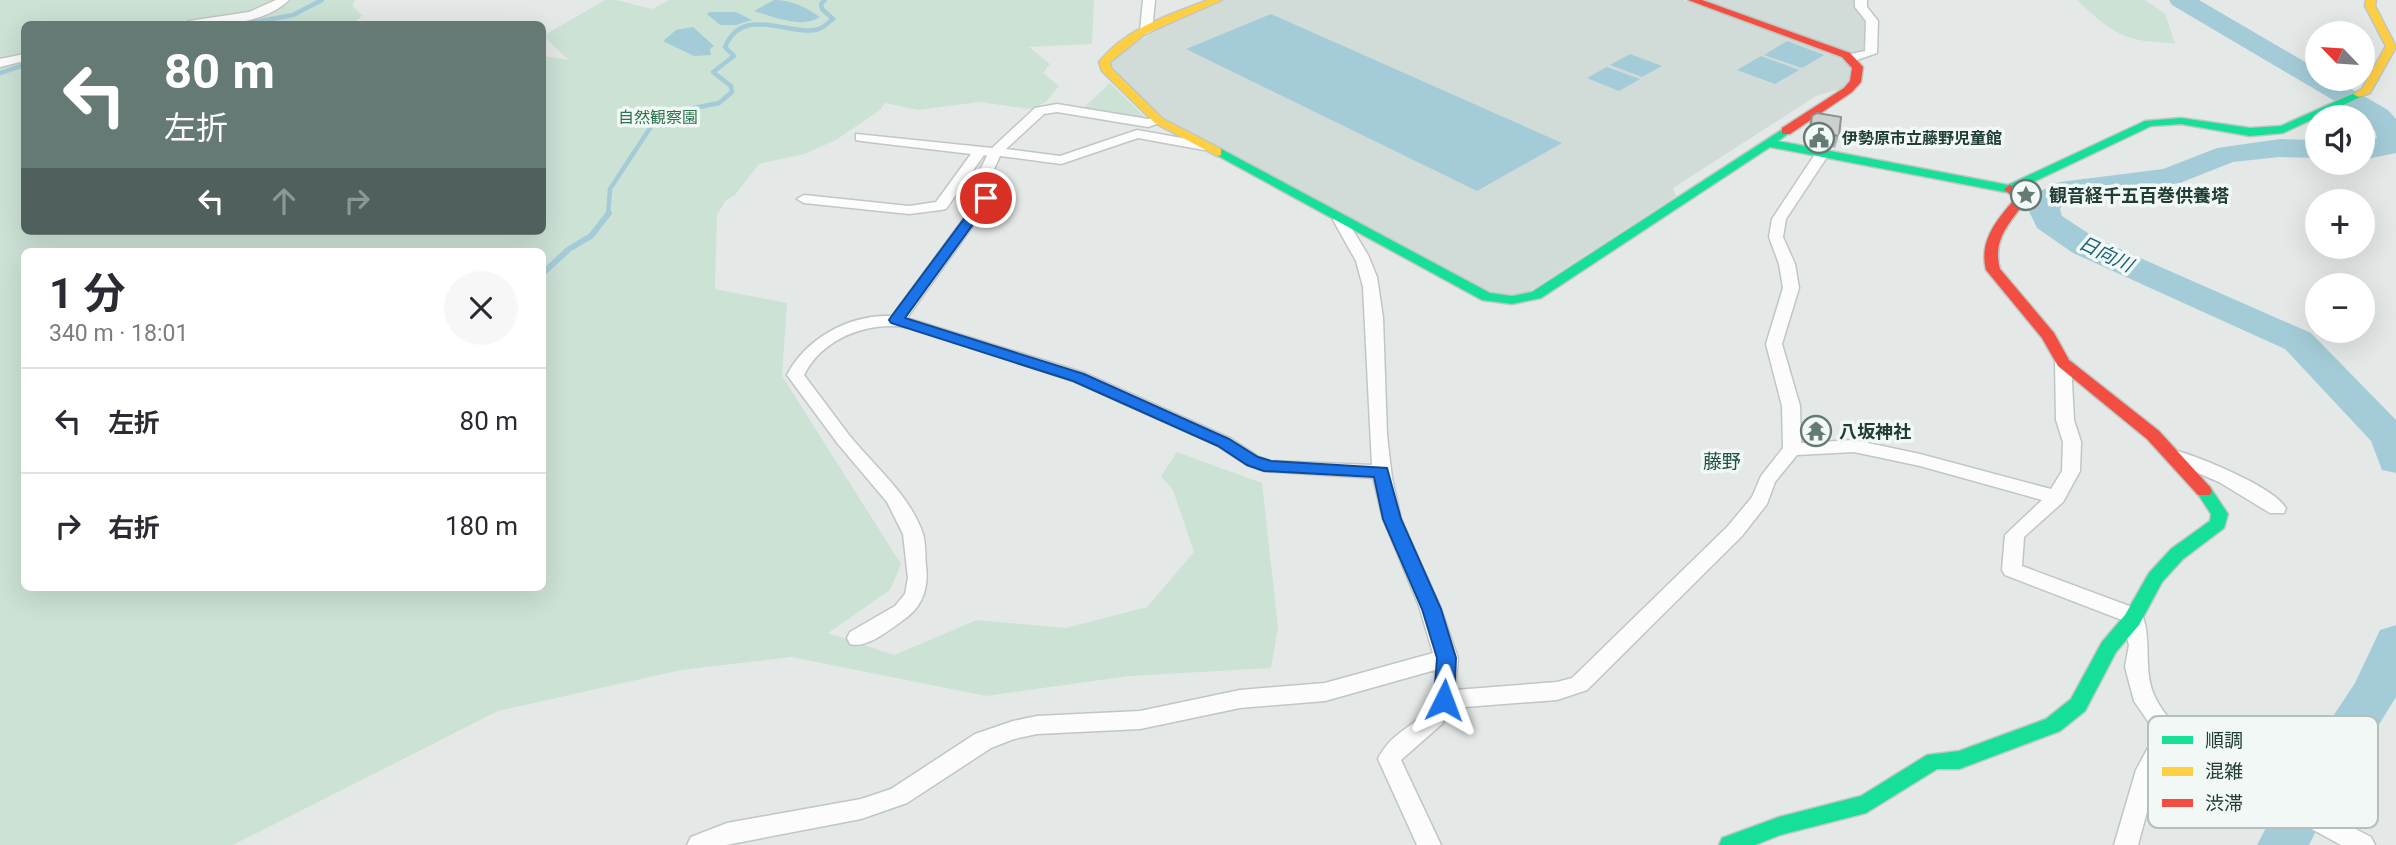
<!DOCTYPE html>
<html lang="ja">
<head>
<meta charset="utf-8">
<style>
	:root { --surface:#fff; --page:#f7f7f7; --text:#2b2b33; --muted:#7c7c81; --line:#e1e1e2 }
	body { margin:0; font-family:Roboto,"Noto Sans JP",sans-serif; background:var(--page); color:var(--text); height:100vh; display:flex; flex-direction:column; font-size:26px; white-space:nowrap }
	* { box-sizing:border-box; margin:0 }
	p { font-size:23px; color:var(--muted) }
	.icon { flex:none; width:38px; height:38px; fill:none; stroke:currentColor; stroke-width:2; stroke-linecap:round; stroke-linejoin:round }
	.map { position:relative; flex:1; overflow:hidden }
	.panel { position:absolute; left:21px; top:248px; width:525px; height:343px; display:flex; flex-direction:column; background:var(--surface); border-radius:10px; box-shadow:0 7px 28px #0002 }
	.panel>* { flex:none }
	.hud { position:absolute; left:21px; top:21px; width:525px; height:214px; border-radius:10px; box-shadow:0 7px 28px #0002; background:#657975; color:#fff; overflow:hidden }
	.needle { width:46px; rotate:295deg }
	.tools { position:absolute; left:2305px; top:21px; display:grid; gap:14px }
	.tools a { display:grid; place-items:center; width:70px; height:70px; border-radius:50%; background:var(--surface); box-shadow:0 7px 28px #0002; font-size:35px }
	.pin { position:absolute; display:grid; place-items:center; width:60px; height:60px; color:#fff; margin:-30px; border:4px solid #fff; border-radius:50%; box-shadow:0 2px 7px #0007 }
	.me { position:absolute; width:77px; margin:-38px; rotate:3deg; stroke-linejoin:round; filter:drop-shadow(0 0 5px #0008) }
	.turn { display:flex; align-items:center; gap:24px; height:147px; padding:0 28px; font-size:32px }
	.turn .icon { width:91px; height:91px; stroke-width:2.5 }
	.turn b { display:block; font-size:49px; line-height:60px }
	.lanes { display:flex; align-items:center; height:66px; padding:0 28px; background:#0003; justify-content:center; gap:35px; direction:ltr }
	.lanes .off { opacity:.35 }
	.round { display:grid; place-items:center; flex:none; width:74px; height:74px; border-radius:37px; background:var(--page) }
	.overview { display:flex; align-items:center; justify-content:space-between; height:119px; padding:0 28px }
	h1 { font-size:42px; font-weight:700; line-height:52px }
	ul { padding:0; list-style:none }
	li { display:flex; align-items:center; gap:21px; height:105px; padding:0 28px; border-top:2px solid var(--line) }
	li div { flex:1 }
	li b { display:block; font-size:26px }
	li em { font-style:normal }
	.map>svg:first-child { display:block }
</style>
</head>
<body>
<div class="map">
<svg width="2396" height="845" viewBox="0 0 2396 845">
	<rect width="100%" height="100%" fill="#e4e9e7"/>
	<path fill="#d1dbd7" d="M 1224,0 L 1683,0 L 1836,53 L 1852,64 L 1848,83 L 1843,88 L 1816,96 L 1673,188 L 1676,196 L 1528,292 L 1517,295 L 1491,293 L 1164,118 L 1110,67 L 1114,57 L 1159,28 Z
		M 1701,0 L 1855,0 L 1857,10 L 1868,27 L 1865,50 L 1856,53 L 1847,51 Z"/>
	<path fill="#cce2d5" fill-rule="evenodd" d="M 0,0 L 356,0 L 352,5 L 362,16 L 352,24 L 24,24 L 24,231 L 542,231 L 543,56 L 569,60 L 543,36 L 605,0 L 616,0 L 652,9 L 669,0 L 1094,0 L 1092,44 L 1029,47 L 1050,64 L 1043,73 L 1059,86 L 1046,102 L 1031,109 L 979,102 L 918,110 L 885,103 L 880,110 L 836,140 L 804,154 L 759,164 L 735,195 L 726,200 L 717,215 L 715,289 L 787,303 L 782,376 L 901,564 L 890,590 L 828,633 L 894,655 L 977,620 L 1066,628 L 1147,607 L 1194,552 L 1173,490 L 1161,476 L 1177,452 L 1262,483 L 1278,627 L 1271,668 L 1129,676 L 986,696 L 791,657 L 681,670 L 498,711 L 233,845 L 0,845 ZM 24,252 L 542,252 L 542,588 L 24,588 Z
		M 2077,0 L 2145,0 L 2165,14 L 2175,43 C 2124,42 2113,34 2077,0 Z
		M 1110,83 L 1147,119 L 1081,110 Z"/>
	<path fill="#a4ccd8" d="M 774,0 C 790,0 807,7 820,17 C 802,29 773,17 754,11 Z
		M 709,12 L 736,12 L 752,20 L 736,25 L 720,25 L 707,14 Z
		M 1271,14 L 1562,143 L 1477,191 L 1186,49 Z
		M 693,27 L 714,46 L 710,49 L 711,55 L 694,56 L 663,41 L 676,30 Z
		M 1787,41 L 1824,55 L 1802,68 L 1764,55 Z
		M 1630,54 L 1662,66 L 1642,77 L 1610,65 Z
		M 1761,56 L 1799,70 L 1775,84 L 1737,70 Z
		M 1607,67 L 1640,79 L 1619,91 L 1587,78 Z"/>
	<g fill="none" stroke-linecap="round" stroke-linejoin="round">
		<path stroke="#a4ccd8" stroke-width="4.5" d="M 244,24 L 293,15 L 322,0
			M 0,73 L 24,65
			M 608,215 L 610,189 L 654,122 L 674,112 L 719,103 L 732,92 L 731,86 L 713,72 L 734,56 L 725,47 C 743,3 792,38 819,29 C 824,27 829,22 833,19 L 822,9 L 821,4 L 825,0"/>
		<path stroke="#a4ccd8" stroke-width="6" d="M 542,274 L 569,249 L 591,236 L 609,213"/>
		<path fill="#a4ccd8" fill-rule="evenodd" d="M 2169,0 L 2199,0 L 2317,69 L 2317,79 L 2334,79 L 2388,110 L 2396,119 L 2396,153 L 2362,160 L 2362,142 L 2377,138 L 2375,131 L 2362,117 L 2172,5 Z
			M 2280,139 L 2317,140 L 2317,158 L 2280,157 L 2233,162 L 2180,183 L 2078,197 L 2062,205 L 2060,209 L 2062,216 L 2097,239 L 2311,333 L 2396,420 L 2396,473 L 2382,470 L 2371,441 L 2285,349 L 2073,253 L 2037,228 L 2028,209 L 2038,192 L 2060,182 L 2163,169 L 2217,148 Z
			M 2396,625 L 2396,697 L 2327,809 L 2309,845 L 2257,845 L 2292,778 L 2355,683 L 2380,630 Z"/>
		<g stroke="#c1c6c4" stroke-width="3">
			<path id="street" d="M 276,0 L 289,0 C 265,24 215,27 183,24 L 189,21 L 249,12 Z
				M 1143,0 L 1155,0 L 1152,31 L 1146,34 L 1140,31 Z
				M 1855,0 L 1867,0 L 1867,7 L 1878,21 L 1877,53 L 1851,62 L 1845,58 L 1847,55 L 1865,51 L 1866,21 L 1855,7 Z
				M 24,54 L 24,61 L 0,67 L 0,59 Z
				M 1057,104 L 1148,119 L 1159,117 L 1165,121 L 1148,127 L 1057,112 L 1044,114 L 1006,149 L 1060,156 L 1137,130 L 1204,142 L 1211,146 L 1204,150 L 1138,138 L 1061,164 L 1000,156 L 991,176 L 993,198 L 907,318 L 1085,373 L 1230,438 L 1259,457 L 1271,461 L 1372,465 L 1363,287 L 1356,261 L 1333,220 L 1335,217 L 1345,217 L 1368,255 L 1377,277 L 1383,318 L 1387,435 L 1392,478 L 1401,519 L 1440,606 L 1458,658 L 1455,690 L 1557,682 L 1572,678 L 1728,526 L 1752,497 L 1761,476 L 1783,448 L 1782,406 L 1766,344 L 1783,288 L 1779,264 L 1769,237 L 1772,219 L 1817,151 L 1827,151 L 1829,154 L 1786,219 L 1783,237 L 1795,264 L 1799,288 L 1782,344 L 1800,406 L 1801,443 L 1854,440 L 1920,454 L 2051,489 L 2062,471 L 2063,442 L 2056,420 L 2055,363 L 2057,359 L 2069,359 L 2071,363 L 2074,420 L 2081,442 L 2080,471 L 2063,502 L 2024,537 L 2022,566 L 2140,610 C 2154,637 2141,671 2156,699 C 2178,742 2231,762 2271,784 C 2305,802 2338,820 2371,837 L 2375,845 L 2341,845 L 2191,763 L 2171,747 L 2158,771 L 2138,845 L 2114,845 L 2136,770 L 2156,733 L 2134,701 L 2125,667 L 2129,645 L 2122,620 L 2005,575 L 2002,570 L 2005,535 L 2042,500 L 1920,466 L 1854,452 L 1797,455 L 1775,482 L 1767,504 L 1742,536 L 1587,690 L 1557,700 L 1452,708 L 1442,724 L 1401,760 L 1441,845 L 1417,845 L 1378,759 C 1398,718 1439,729 1435,670 L 1325,701 L 1240,708 L 1140,729 L 1037,734 L 1014,739 L 991,748 L 907,803 L 861,819 L 726,845 L 687,845 L 691,837 L 727,823 L 861,799 L 891,789 L 975,734 L 1013,721 L 1037,716 L 1140,711 L 1240,690 L 1325,683 L 1433,653 L 1419,606 L 1383,519 L 1373,478 L 1264,471 L 1247,465 L 1218,446 L 1073,381 L 911,328 C 871,320 823,337 804,375 C 819,395 834,415 849,435 C 874,466 910,495 923,534 C 926,544 925,556 926,566 C 929,589 922,608 902,621 C 888,631 866,649 850,644 L 847,638 L 850,632 L 895,606 L 905,594 L 908,578 L 903,534 L 887,502 L 838,444 L 787,375 C 806,338 850,314 892,316 L 979,198 L 977,176 L 987,156 L 984,155 L 946,209 L 941,210 L 909,214 L 804,203 L 797,199 L 804,195 L 909,206 L 936,202 L 971,154 L 861,141 L 856,140 L 856,134 L 992,148 L 1035,108 Z
				M 2171,449 C 2197,456 2273,486 2286,508 L 2284,513 L 2270,513 L 2219,482 L 2165,459 L 2162,455 L 2165,451 Z"/>
		</g>
		<g stroke="#bfc7c4" stroke-width="3">
			<path id="fast" d="M 2359,91 L 2363,92 L 2363,96 L 2283,133 L 2250,136 L 2181,124 L 2151,126 L 2010,193 L 1770,147 L 1541,298 L 1512,304 L 1482,300 L 1211,152 L 1213,149 L 1221,149 L 1490,293 L 1512,296 L 1532,292 L 1786,127 L 1792,131 L 1778,141 L 2008,185 L 2145,121 L 2181,118 L 2250,128 L 2281,126 Z
				M 2204,485 L 2210,487 L 2228,514 L 2224,528 L 2183,559 L 2162,582 L 2139,625 L 2116,652 L 2085,711 L 2060,731 L 1959,769 L 1937,769 L 1866,813 L 1780,835 L 1755,845 L 1719,845 L 1722,838 L 1779,817 L 1861,796 L 1927,755 L 1959,751 L 2046,719 L 2071,699 L 2102,642 L 2125,615 L 2149,573 L 2171,549 L 2210,521 L 2211,514 L 2196,491 L 2198,487 Z"/>
		</g>
		<g stroke="#bfc7c4" stroke-width="3">
			<path id="slow" d="M 1208,0 L 1222,0 L 1145,34 L 1110,62 L 1111,68 L 1163,119 L 1221,149 L 1221,155 L 1217,156 L 1155,123 L 1102,71 L 1099,62 C 1126,28 1169,15 1208,0 Z
				M 2366,0 L 2376,0 L 2375,6 L 2396,47 L 2370,93 L 2359,97 L 2353,94 L 2362,89 L 2386,46 L 2365,6 Z"/>
		</g>
		<g stroke="#bfc7c4" stroke-width="3">
			<path id="jam" d="M 1688,0 L 1702,0 L 1850,53 L 1863,67 L 1861,82 L 1852,92 L 1790,134 L 1782,134 L 1782,128 L 1844,88 L 1850,81 L 1852,68 L 1842,57 Z
				M 2010,185 L 2023,193 L 2025,202 C 2009,224 1992,240 2000,269 L 2054,333 L 2069,360 L 2159,431 L 2210,487 L 2212,491 L 2210,495 L 2198,495 L 2147,439 L 2058,366 L 2042,338 L 1986,270 C 1979,242 1995,222 2013,201 L 2013,197 L 2004,189 Z"/>
		</g>
		<use href="#street" fill="#fbfcfb" fill-rule="evenodd"/>
		<use href="#fast" fill="#16e098" fill-rule="evenodd"/>
		<use href="#slow" fill="#ffcf43" fill-rule="evenodd"/>
		<use href="#jam" fill="#f24e42" fill-rule="evenodd"/>
	</g>
	<path fill="#afb3b1" d="M 1812,116 L 1839,136 L 1835,148 L 1806,142 L 1808,128 Z"/>
	<path fill="#cbd0ce" stroke="#8e9290" stroke-width="2" d="M 1817,113 L 1841,117 L 1839,136 L 1810,130 L 1812,116 Z"/>
	<path fill="#1a73e8" stroke="#114b97" stroke-width="2" d="M 986,195 L 992,198 L 905,318 L 1084,374 L 1229,439 L 1258,457 L 1271,461 L 1387,468 L 1401,519 L 1441,609 L 1456,658 L 1454,700 L 1451,706 L 1444,708 L 1437,706 L 1434,700 L 1437,658 L 1422,609 L 1383,519 L 1374,477 L 1264,471 L 1247,465 L 1218,446 L 1073,381 L 891,323 L 889,320 L 891,317 L 981,196 Z"/>
	<defs>
		<g id="civic-ring" transform="scale(1.575)"><circle r="9.5" fill="#f2f8f5" stroke="#657975" stroke-width="1.5"/><path d="M-.6-6.5H3V-4.5H.6V-3L4-1V1h2V6H-6V1h2V-1L-.6-3ZM-1.2 2.5V6h2.4V2.5Z" fill="#657975"/></g>
		<g id="sight-ring" transform="scale(1.575)"><circle r="9.5" fill="#f2f8f5" stroke="#657975" stroke-width="1.5"/><path d="M0-6L1.8-2.2L6-1.7L2.9 1.2L3.7 5.4L0 3.3L-3.7 5.4L-2.9 1.2L-6-1.7L-1.8-2.2Z" fill="#657975"/></g>
		<g id="temple-ring" transform="scale(1.575)"><circle r="9.5" fill="#f2f8f5" stroke="#657975" stroke-width="1.5"/><path d="M0-6L5-2H3V0L6.5 2.5H4V6H1.5V3h-3V6H-4V2.5H-6.5L-3 0V-2H-5Z" fill="#657975"/></g>
	</defs>
	<g fill-rule="evenodd">
		<use href="#civic-ring" x="1819" y="138"/>
		<use href="#sight-ring" x="2026" y="195"/>
		<use href="#temple-ring" x="1816" y="431"/>
	</g>
	<g text-anchor="middle" dominant-baseline="central" stroke-width="7" stroke-linejoin="round" paint-order="stroke">
		<g font-size="16" fill="#2b744d" stroke="#f2f8f5">
			<text x="658" y="117">自然観察園</text>
		</g>
		<g font-size="16" font-weight="bold" fill="#213d37" stroke="#f2f8f5" text-anchor="start">
			<text x="1842" y="138">伊勢原市立藤野児童館</text>
		</g>
		<g font-size="18" font-weight="bold" fill="#213d37" stroke="#f2f8f5" text-anchor="start">
			<text x="2049" y="195">観音経千五百巻供養塔</text>
			<text x="1839" y="431">八坂神社</text>
		</g>
		<g font-size="19" font-style="italic" fill="#1a6279" stroke="#f2f8f5">
			<text transform="translate(2106 254) rotate(26)">日向川</text>
		</g>
		<g font-size="19" fill="#1d4f47" stroke="#f2f8f5">
			<text x="1722" y="461">藤野</text>
		</g>
	</g>
	<rect x="2148" y="716" width="230" height="112" rx="10" fill="#f2f8f5" stroke="#b3c0bc" stroke-width="2"/>
	<rect x="2162" y="736" width="31" height="8" fill="#16e098"/>
	<rect x="2162" y="767" width="31" height="9" fill="#ffcf43"/>
	<rect x="2162" y="799" width="31" height="8" fill="#f24e42"/>
	<g font-size="19" fill="#213d37">
		<text x="2205" y="747">順調</text>
		<text x="2205" y="778">混雑</text>
		<text x="2205" y="810">渋滞</text>
	</g>
</svg>
<div class="tools">
<a><svg class="needle" viewBox="-14 -14 28 28"><path d="M0-13l5 13h-10z" fill="#e53935"/><path d="M0 13l5-13h-10z" fill="#7c7c81"/></svg></a>
<a><svg class="icon" aria-label="sound" viewBox="0 0 24 24"><path d="M4 9h4l5-4v14l-5-4H4zM17 9q2 3 0 6"/></svg></a>
<a>+</a>
<a>−</a>
</div>
<div class="pin" style="left:986px;top:198px;background:#d93025"><svg class="icon" aria-label="arrive" viewBox="0 0 24 24"><path d="M6 21V4h12l-3 4 3 4H6"/></svg></div>
<svg class="me" style="left:1444px;top:700px" viewBox="-20 -20 40 40"><path d="M0-17L14 15 0 8-14 15z" fill="#1a73e8" stroke="#fff" stroke-width="4"/></svg>
<div class="hud">
<div class="turn"><svg class="icon" aria-label="left" viewBox="0 0 24 24"><path d="M17 20v-9H6M10 6l-5 5 5 5"/></svg><div><b>80 m</b>左折</div></div>
<div class="lanes"><svg class="icon" aria-label="left" viewBox="0 0 24 24"><path d="M17 20v-9H6M10 6l-5 5 5 5"/></svg><svg class="icon off" aria-label="ahead" viewBox="0 0 24 24"><path d="M12 20V5M6 11l6-6 6 6"/></svg><svg class="icon off" aria-label="right" viewBox="0 0 24 24"><path d="M7 20v-9h11M14 6l5 5-5 5"/></svg></div>
</div>
<section class="panel">
<div class="overview"><div><h1>1 分</h1><p>340 m · 18:01</p></div><a class="round"><svg class="icon" aria-label="close" viewBox="0 0 24 24"><path d="M6 6l12 12M18 6L6 18"/></svg></a></div>
<ul>
<li><svg class="icon" aria-label="left" viewBox="0 0 24 24"><path d="M17 20v-9H6M10 6l-5 5 5 5"/></svg><div><b>左折</b></div><em>80 m</em></li>
<li><svg class="icon" aria-label="right" viewBox="0 0 24 24"><path d="M7 20v-9h11M14 6l5 5-5 5"/></svg><div><b>右折</b></div><em>180 m</em></li>
</ul>
</section>
</div>
</body>
</html>
